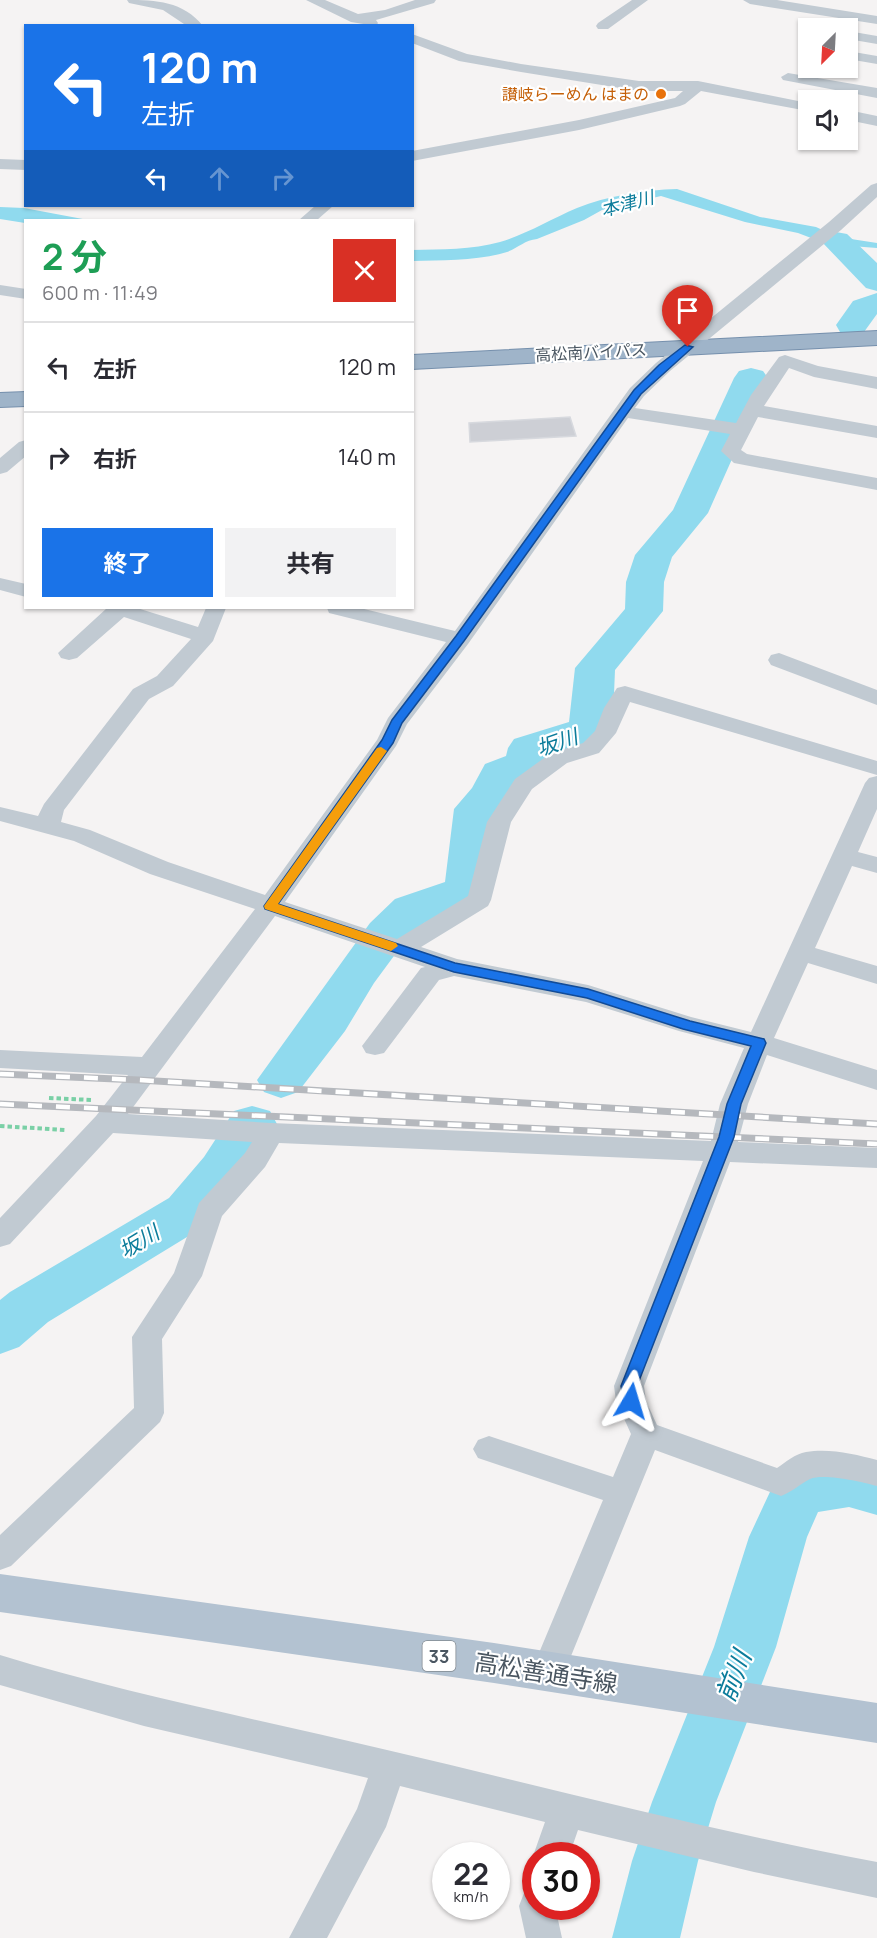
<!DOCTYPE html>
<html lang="ja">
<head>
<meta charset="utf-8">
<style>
	:root { --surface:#fff; --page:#f2f2f3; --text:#2b2b33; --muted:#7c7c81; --line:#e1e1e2; --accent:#1a73e8 }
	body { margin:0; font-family:Manrope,"Noto Sans JP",sans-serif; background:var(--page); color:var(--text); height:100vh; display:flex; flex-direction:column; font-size:22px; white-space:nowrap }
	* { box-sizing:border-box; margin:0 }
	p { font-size:20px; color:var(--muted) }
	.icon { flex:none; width:33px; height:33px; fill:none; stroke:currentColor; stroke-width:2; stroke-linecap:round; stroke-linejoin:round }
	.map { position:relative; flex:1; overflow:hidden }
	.sheet { position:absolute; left:24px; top:219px; width:390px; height:390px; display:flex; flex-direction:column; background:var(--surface); border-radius:0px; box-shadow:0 2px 4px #0004 }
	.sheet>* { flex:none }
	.banner { position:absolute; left:24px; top:24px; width:390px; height:183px; border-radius:0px; box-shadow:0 2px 4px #0004; background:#1a73e8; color:#fff; overflow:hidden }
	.needle { width:39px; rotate:204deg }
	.controls { position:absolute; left:798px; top:18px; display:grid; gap:12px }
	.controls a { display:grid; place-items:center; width:60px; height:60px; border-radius:0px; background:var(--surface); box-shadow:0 2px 4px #0004; font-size:30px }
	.speed { position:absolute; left:432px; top:1842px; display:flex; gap:12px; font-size:30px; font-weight:700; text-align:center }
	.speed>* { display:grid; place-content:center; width:78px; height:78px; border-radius:50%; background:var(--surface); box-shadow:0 2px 4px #0004; line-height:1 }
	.speed small { font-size:15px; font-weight:400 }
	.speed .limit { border:9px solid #d22; background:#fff; color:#111 }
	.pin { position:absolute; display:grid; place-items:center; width:51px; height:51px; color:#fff; margin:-62px -26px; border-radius:50% 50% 50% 0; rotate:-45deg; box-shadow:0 0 6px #0007 }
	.pin .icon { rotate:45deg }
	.me { position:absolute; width:66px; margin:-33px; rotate:7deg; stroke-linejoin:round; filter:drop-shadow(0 0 4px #0008) }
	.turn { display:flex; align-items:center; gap:21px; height:126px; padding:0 18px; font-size:27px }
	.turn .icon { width:78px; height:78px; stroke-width:2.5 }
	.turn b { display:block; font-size:42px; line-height:51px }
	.lanes { display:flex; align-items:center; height:57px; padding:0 18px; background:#0003; justify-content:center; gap:30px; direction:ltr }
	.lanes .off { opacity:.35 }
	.round { display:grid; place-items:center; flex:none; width:63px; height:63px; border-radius:0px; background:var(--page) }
	.summary { display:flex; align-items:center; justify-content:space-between; height:102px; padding:0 18px }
	h1 { font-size:36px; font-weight:700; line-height:45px; color:#1e9e55 }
	.action { display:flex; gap:12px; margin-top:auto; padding:12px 18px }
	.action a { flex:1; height:69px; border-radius:0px; background:var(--accent); color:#fff; font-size:24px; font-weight:700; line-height:69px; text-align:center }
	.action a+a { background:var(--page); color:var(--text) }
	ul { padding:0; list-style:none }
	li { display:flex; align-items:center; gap:18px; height:90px; padding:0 18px; border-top:2px solid var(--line) }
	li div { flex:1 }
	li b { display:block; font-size:22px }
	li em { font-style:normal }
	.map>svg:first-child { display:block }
</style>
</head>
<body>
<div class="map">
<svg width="877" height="1938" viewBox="0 0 877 1938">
	<rect width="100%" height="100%" fill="#f5f3f3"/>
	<path fill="#90daee" d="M 677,189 L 760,217 L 816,227 L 838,237 L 877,243 L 877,248 L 851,246 L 840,249 L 798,233 L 745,222 L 661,196 L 602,210 L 584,220 L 537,239 C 525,240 518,248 507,252 C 478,261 443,260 413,261 L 412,250 C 441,249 472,250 500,242 C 527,234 551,219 577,208 C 607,196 644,190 677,189 Z
		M 0,207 L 24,208 L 88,220 L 26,220 L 25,223 L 0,219 Z"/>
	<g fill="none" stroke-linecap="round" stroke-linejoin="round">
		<path fill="#90daee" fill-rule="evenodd" d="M 836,232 L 847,234 L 877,263 L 877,291 L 866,288 L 821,241 L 825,234 Z
			M 877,293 L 877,314 L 864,332 L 852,335 L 840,332 L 836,325 L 853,301 Z
			M 751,368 L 763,371 L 768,378 L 708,513 L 672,557 L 664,582 L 663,611 L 615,670 L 613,718 L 600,742 L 575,747 L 549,756 C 545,774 533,776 517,781 L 511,794 L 497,812 L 488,889 L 482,899 L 473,906 L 454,911 L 441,919 L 424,923 L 402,945 L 374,983 L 345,1031 L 298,1092 L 281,1098 L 264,1092 L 257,1080 L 370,923 L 395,899 L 445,882 L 454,809 L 472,788 L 485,764 L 506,756 L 508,748 L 514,739 L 569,722 L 575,668 L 625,609 L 626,582 L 635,555 L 673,510 L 734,378 L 739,371 Z
			M 252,1106 L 270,1111 L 277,1124 L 240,1183 L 205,1226 L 48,1322 L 19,1347 L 0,1354 L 0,1300 L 10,1292 L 169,1198 L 204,1157 L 234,1111 Z
			M 849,1459 L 877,1467 L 877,1515 L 849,1507 L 818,1512 L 807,1537 L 776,1647 L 716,1802 L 698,1861 L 680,1938 L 612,1938 L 632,1861 L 652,1802 L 714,1647 L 749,1537 L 776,1479 L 788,1470 L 808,1463 Z"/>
	</g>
	<path fill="#cdcfd5" stroke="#d7d9de" stroke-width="1.5" d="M 570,417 L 576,436 L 470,442 L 469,423 Z"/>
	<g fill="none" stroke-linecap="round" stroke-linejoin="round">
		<g stroke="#7690ad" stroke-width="2">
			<path id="trunk" d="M 877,331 L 877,345 L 412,369 L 412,355 Z
				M 26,392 L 26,406 L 0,407 L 0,393 Z"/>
		</g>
		<path stroke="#7ad0a6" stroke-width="4" stroke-dasharray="4.5 3" stroke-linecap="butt" d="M 49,1098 L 92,1100
			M 0,1126 L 65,1130"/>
		<path fill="#c1cad2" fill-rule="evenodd" d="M 127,0 C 156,0 183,1 203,26 L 187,26 L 163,10 L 129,3 Z
			M 306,0 L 325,0 L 358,14 L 385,10 L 415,0 L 436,0 L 434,3 L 376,20 L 378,23 L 376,26 L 351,22 Z
			M 632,0 L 648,0 L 608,29 L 598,29 L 596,26 L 598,23 Z
			M 743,0 L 777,0 L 877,16 L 877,24 L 750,4 Z
			M 848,31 L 877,36 L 877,44 L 848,39 Z
			M 412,34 L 467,54 L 521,64 L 639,81 L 698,81 L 808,103 L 808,111 L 701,91 L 685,104 L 680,106 L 579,130 L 412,161 L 412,151 L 579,120 L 675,98 L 683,91 L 639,91 L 521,72 L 459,61 L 412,43 Z
			M 848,51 L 877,56 L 877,64 L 848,59 Z
			M 788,73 L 877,88 L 877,98 L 783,80 L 781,77 Z
			M 848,110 L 877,116 L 877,126 L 848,120 Z
			M 0,159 L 26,160 L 26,170 L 0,169 Z
			M 877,183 L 877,197 L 841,230 L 670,371 L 644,396 L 635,408 L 736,423 L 751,395 L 779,357 L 785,355 L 818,366 L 877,377 L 877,389 L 814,377 L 789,368 L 764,406 L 877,426 L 877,438 L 758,417 L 741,450 L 747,454 L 877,478 L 877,490 L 734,463 L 721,451 L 730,434 L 628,418 L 468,644 L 407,724 L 396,746 L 285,902 L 397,939 L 468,896 L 487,822 L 515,779 L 551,753 L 583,743 L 595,731 L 604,708 L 617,688 L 625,686 L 877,761 L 877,775 L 630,702 L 616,733 L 599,753 L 567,763 L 532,789 L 511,822 L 491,900 L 488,906 L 421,947 L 457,959 L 588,985 L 691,1017 L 751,1032 L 865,783 L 869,778 L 877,776 L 877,809 L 858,852 L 877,857 L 877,873 L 852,866 L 815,948 L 877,966 L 877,984 L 808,963 L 774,1038 L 877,1070 L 877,1090 L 767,1055 L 748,1104 L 738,1142 L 877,1148 L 877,1168 L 730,1162 L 644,1386 L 646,1401 L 657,1425 L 777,1468 C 786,1462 795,1454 806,1452 C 829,1448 855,1454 877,1460 L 877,1486 C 862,1482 824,1473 810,1479 C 800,1484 792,1492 781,1496 L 655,1450 L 560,1683 L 548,1687 L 536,1683 L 531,1672 L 603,1500 L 478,1458 L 473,1449 L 478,1440 L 489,1436 L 613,1477 L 631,1434 L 616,1401 L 614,1386 L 703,1161 L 279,1143 L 265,1167 L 222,1216 L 202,1276 L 162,1339 L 164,1413 L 160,1422 L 11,1566 L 0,1570 L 0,1535 L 134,1408 L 132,1337 L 174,1273 L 199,1203 L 245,1153 L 252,1142 L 113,1133 L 10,1244 L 0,1247 L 0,1218 L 96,1116 L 128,1075 L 0,1068 L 0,1050 L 142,1057 L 255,909 L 150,874 L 74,841 L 0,821 L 0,807 L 38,816 L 44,804 L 133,689 L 157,676 L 191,639 L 124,617 L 77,658 L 69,660 L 61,658 L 58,653 L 107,608 L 137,608 L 198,627 L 206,608 L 226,608 L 213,641 L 173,686 L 149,699 L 64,810 L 61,822 L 90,830 L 168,862 L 265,895 L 377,740 L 388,718 L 446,642 L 329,613 L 327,608 L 360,608 L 455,631 L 630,388 L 656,363 L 829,222 L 871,185 ZM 275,916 L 425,967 L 421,968 L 362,1046 L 366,1053 L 375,1055 L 384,1053 L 439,980 L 454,976 L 586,1002 L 679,1031 L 744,1048 L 720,1104 L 711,1141 L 271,1123 L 128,1114 Z
			M 315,206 L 333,206 L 317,220 L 299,220 Z
			M 0,285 L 26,289 L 26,299 L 0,295 Z
			M 26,440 L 26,456 L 7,472 L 0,474 L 0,458 L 19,442 Z
			M 0,578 L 26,584 L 26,597 L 0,590 Z
			M 779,653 L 877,690 L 877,705 L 771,665 L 768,660 L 771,655 Z
			M 0,1655 C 127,1694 258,1719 387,1750 C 550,1788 712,1831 877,1862 L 877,1898 L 754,1872 L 578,1830 L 569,1856 L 536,1856 L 536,1862 L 533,1856 L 545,1822 L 400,1786 L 386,1827 L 327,1938 L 289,1938 L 357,1809 L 368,1778 L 144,1726 L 0,1685 Z
			M 536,1889 L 536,1906 L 555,1906 L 562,1938 L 526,1938 L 519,1906 L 524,1893 Z"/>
		<path fill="#b3c2d1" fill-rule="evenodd" d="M 0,1574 L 494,1643 L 877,1703 L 877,1743 L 494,1683 L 0,1612 Z"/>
		<use href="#trunk" fill="#9fb4c9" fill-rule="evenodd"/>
		<g stroke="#b5b8bd" stroke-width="7">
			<path id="rail" d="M 0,1074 L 139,1080 L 877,1124
				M 0,1104 L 877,1144"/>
		</g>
		<use href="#rail" stroke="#fff" stroke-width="4.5" stroke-dasharray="14" stroke-linecap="butt"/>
	</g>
	<path fill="#1a73e8" stroke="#114b97" stroke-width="1.5" d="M 685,345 L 693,347 L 641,394 L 464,641 L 402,723 L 393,743 L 278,904 L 455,963 L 588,989 L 690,1021 L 764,1039 L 766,1043 L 741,1104 L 734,1137 L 637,1386 L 639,1401 L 637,1406 L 631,1408 L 625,1406 L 621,1386 L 719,1137 L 727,1104 L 751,1046 L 683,1029 L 587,998 L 454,972 L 265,909 L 264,906 L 382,740 L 392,720 L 456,636 L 634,390 L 659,365 Z"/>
	<path fill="#f59e0b" d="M 381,747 L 387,751 L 278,904 L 396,943 L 398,946 L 391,951 L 265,909 L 264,906 L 377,748 Z"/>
	<circle fill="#e8710a" stroke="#fff" stroke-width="2" cx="661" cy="94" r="6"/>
	<g text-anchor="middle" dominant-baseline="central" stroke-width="4.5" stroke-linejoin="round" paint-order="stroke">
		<g font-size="16" fill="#c56008" stroke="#fff" text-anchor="end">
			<text x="649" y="94">讃岐らーめん はまの</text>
		</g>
		<g font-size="16" fill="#4a5661" stroke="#fff">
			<text transform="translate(591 352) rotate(-3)">高松南バイパス</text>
		</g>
		<g font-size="18" font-style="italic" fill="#0c7c9b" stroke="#fff">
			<text transform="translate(627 203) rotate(-15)">本津川</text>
		</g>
		<rect fill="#fff" stroke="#808990" stroke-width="1.5" x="422.5" y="1641" width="33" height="30" rx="4.5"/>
		<g font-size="18" font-weight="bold" fill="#4a5661">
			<text x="439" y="1656">33</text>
		</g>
		<g font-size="21" font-style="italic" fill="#0c7c9b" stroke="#fff">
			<text transform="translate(557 742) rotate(-19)">坂川</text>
			<text transform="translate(139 1241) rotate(-31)">坂川</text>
		</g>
		<g font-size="24" fill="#4a5661" stroke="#fff">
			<text transform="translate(546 1672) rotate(9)">高松善通寺線</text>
		</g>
		<g font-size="26" font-style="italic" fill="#0c7c9b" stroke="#fff">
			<text transform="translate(733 1676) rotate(-69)">前川</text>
		</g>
	</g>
</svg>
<div class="controls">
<a><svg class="needle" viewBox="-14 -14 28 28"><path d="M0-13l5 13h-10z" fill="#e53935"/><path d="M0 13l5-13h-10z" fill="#7c7c81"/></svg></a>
<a><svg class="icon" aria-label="sound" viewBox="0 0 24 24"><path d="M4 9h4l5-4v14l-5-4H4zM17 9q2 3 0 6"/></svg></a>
</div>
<div class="speed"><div>22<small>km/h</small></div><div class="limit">30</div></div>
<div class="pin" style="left:688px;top:347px;background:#d93025"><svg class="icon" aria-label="arrive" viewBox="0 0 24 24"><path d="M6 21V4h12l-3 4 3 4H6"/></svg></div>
<svg class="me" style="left:631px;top:1401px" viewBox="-20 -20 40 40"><path d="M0-17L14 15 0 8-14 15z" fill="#1a73e8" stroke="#fff" stroke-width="4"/></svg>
<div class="banner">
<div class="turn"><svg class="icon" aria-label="left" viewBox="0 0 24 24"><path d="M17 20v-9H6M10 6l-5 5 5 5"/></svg><div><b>120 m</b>左折</div></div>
<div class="lanes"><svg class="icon" aria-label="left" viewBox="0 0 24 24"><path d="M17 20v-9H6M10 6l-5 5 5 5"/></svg><svg class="icon off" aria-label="ahead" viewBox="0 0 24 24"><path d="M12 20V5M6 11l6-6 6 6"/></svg><svg class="icon off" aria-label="right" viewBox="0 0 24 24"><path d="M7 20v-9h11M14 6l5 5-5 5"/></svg></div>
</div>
<section class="sheet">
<div class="summary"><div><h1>2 分</h1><p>600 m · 11:49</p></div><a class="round" style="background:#d93025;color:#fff"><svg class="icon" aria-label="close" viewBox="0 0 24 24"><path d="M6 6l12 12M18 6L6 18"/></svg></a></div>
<ul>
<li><svg class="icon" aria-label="left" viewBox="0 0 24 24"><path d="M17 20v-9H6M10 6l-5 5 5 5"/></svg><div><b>左折</b></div><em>120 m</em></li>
<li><svg class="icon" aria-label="right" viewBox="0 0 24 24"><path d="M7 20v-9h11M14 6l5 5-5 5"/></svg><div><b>右折</b></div><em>140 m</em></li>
</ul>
<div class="action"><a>終了</a><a>共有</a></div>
</section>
</div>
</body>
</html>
